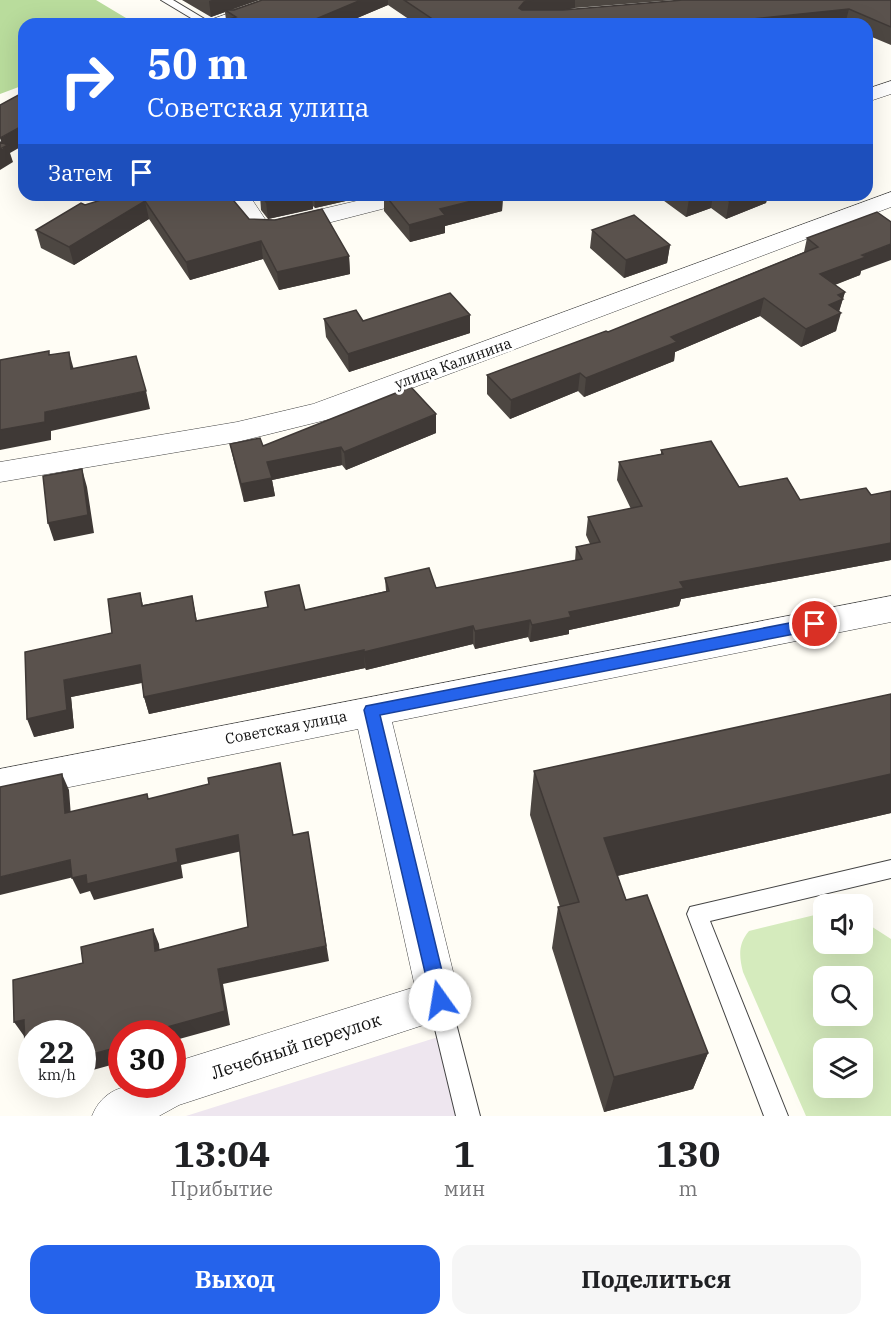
<!DOCTYPE html>
<html lang="ru">
<head>
<meta charset="utf-8">
<style>
	:root { --surface:#fff; --page:#f6f6f6; --text:#202124; --muted:#757577; --accent:#2563eb }
	body { margin:0; font-family:"IBM Plex Serif",serif; background:var(--page); color:var(--text); height:100vh; display:flex; flex-direction:column; font-size:22px; white-space:nowrap }
	* { box-sizing:border-box; margin:0 }
	p { font-size:20px; color:var(--muted) }
	.icon { flex:none; width:33px; height:33px; fill:none; stroke:currentColor; stroke-width:2; stroke-linecap:round; stroke-linejoin:round }
	.map { position:relative; height:1116px; overflow:hidden }
	.side { display:flex; flex-direction:column; background:var(--surface); flex:1 }
	.side>* { flex:none }
	.banner { position:absolute; left:18px; top:18px; width:855px; height:183px; border-radius:18px; box-shadow:0 6px 24px #0002; background:#2563eb; color:#fff; overflow:hidden }
	.tools { position:absolute; left:813px; top:894px; display:grid; gap:12px }
	.tools a { display:grid; place-items:center; width:60px; height:60px; border-radius:12px; background:var(--surface); box-shadow:0 6px 24px #0002; font-size:30px }
	.speed { position:absolute; left:18px; top:1020px; display:flex; gap:12px; font-size:30px; font-weight:700; text-align:center }
	.speed>* { display:grid; place-content:center; width:78px; height:78px; border-radius:50%; background:var(--surface); box-shadow:0 6px 24px #0002; line-height:1 }
	.speed small { font-size:15px; font-weight:400 }
	.speed .limit { border:9px solid #d22; background:#fff; color:#111 }
	.pin { position:absolute; display:grid; place-items:center; width:51px; height:51px; color:#fff; margin:-26px; border:3px solid #fff; border-radius:50%; box-shadow:0 2px 6px #0007 }
	.me { position:absolute; width:66px; margin:-33px; rotate:347deg; stroke-linejoin:round; filter:drop-shadow(0 0 4px #0008) }
	.turn { display:flex; align-items:center; gap:21px; height:126px; padding:0 30px; font-size:27px }
	.turn .icon { width:78px; height:78px; stroke-width:2.5 }
	.turn b { display:block; font-size:42px; line-height:51px }
	.then { display:flex; align-items:center; height:57px; padding:0 30px; background:#0003; gap:12px; font-size:22px }
	.eta { display:flex; justify-content:space-evenly; align-items:center; height:102px; text-align:center }
	.eta b { font-size:36px; font-weight:700; line-height:42px }
	.action { display:flex; gap:12px; margin-top:auto; padding:12px 30px }
	.action a { flex:1; height:69px; border-radius:18px; background:var(--accent); color:#fff; font-size:24px; font-weight:700; line-height:69px; text-align:center }
	.action a+a { background:var(--page); color:var(--text) }
	.map>svg:first-child { display:block }
</style>
</head>
<body>
<div class="map">
<svg width="891" height="1116" viewBox="0 0 891 1116">
	<rect width="100%" height="100%" fill="#fffdf5"/>
	<path fill="#eee6ef" d="M 451,1033 L 469,1116 L 186,1116 Z"/>
	<path fill="#d5ebbd" fill-rule="evenodd" d="M 823,913 L 824,944 L 862,944 L 863,921 L 891,939 L 891,1116 L 806,1116 L 743,972 C 739,956 738,944 749,931 ZM 824,976 L 862,976 L 862,1016 L 824,1016 ZM 824,1048 L 862,1048 L 862,1088 L 824,1088 Z"/>
	<path fill="#b9dc9c" d="M 0,0 L 96,0 L 136,24 L 24,24 L 24,85 L 0,94 Z"/>
	<g fill="none" stroke-linecap="round" stroke-linejoin="round">
		<g stroke="#444" stroke-width="2">
			<path id="lane" d="M 161,0 L 173,0 L 213,24 L 201,24 Z
				M 891,860 L 891,878 L 710,921 L 788,1116 L 764,1116 L 687,914 L 690,907 Z
				M 439,989 L 447,992 L 450,1000 L 480,1116 L 456,1116 L 428,1000 L 431,992 Z"/>
		</g>
		<g stroke="#444" stroke-width="1">
			<path id="street" d="M 266,0 L 293,0 L 291,4 L 235,24 L 207,24 L 210,20 Z
				M 891,81 L 891,94 L 867,102 L 867,89 Z
				M 891,192 L 891,207 L 330,419 L 237,442 L 0,482 L 0,462 L 237,422 L 313,404 Z
				M 225,195 L 249,195 L 267,222 L 382,195 L 421,195 L 417,200 L 277,236 L 252,235 Z
				M 891,596 L 891,622 L 392,722 L 460,1000 L 454,1015 L 179,1105 L 159,1116 L 92,1116 C 106,1081 139,1084 172,1084 L 172,1063 L 415,987 L 358,729 L 0,801 L 0,769 Z"/>
		</g>
		<use href="#lane" fill="#fff" fill-rule="evenodd"/>
		<use href="#street" fill="#fff" fill-rule="evenodd"/>
	</g>
	<path fill="#4d4742" d="M 182,0 L 259,0 L 231,10 L 262,0 L 675,0 L 575,8 L 563,10 L 891,0 L 891,45 L 867,35 L 867,24 L 416,24 L 388,5 L 343,24 L 223,24 L 223,21 L 226,20 L 225,12 L 211,17 Z
		M 260,195 L 372,195 L 315,208 L 313,206 L 313,209 L 268,219 L 261,210 Z
		M 384,195 L 503,195 L 502,211 L 445,226 L 445,233 L 410,242 L 384,211 Z
		M 656,195 L 768,195 L 766,203 L 726,219 L 711,208 L 686,217 Z
		M 205,198 L 249,219 L 349,256 L 350,274 L 279,290 L 263,259 L 190,280 L 149,219 L 74,265 L 41,248 L 36,230 L 85,205 Z
		M 592,230 L 670,245 L 667,263 L 624,278 L 590,248 Z
		M 807,238 L 861,271 L 860,275 L 835,285 L 845,292 L 839,312 L 836,331 L 801,347 L 760,316 L 675,352 L 674,361 L 584,397 L 578,391 L 510,419 L 487,394 L 487,375 L 608,332 L 804,252 Z
		M 470,315 L 470,333 L 349,372 L 326,337 L 324,319 L 363,321 Z
		M 436,433 L 346,470 L 342,465 L 272,480 L 275,496 L 244,502 L 234,462 L 230,444 L 263,446 Z
		M 661,450 L 739,487 L 800,500 L 871,495 L 891,491 L 891,560 L 681,599 L 679,606 L 569,630 L 569,634 L 530,642 L 528,637 L 475,649 L 473,644 L 366,670 L 365,668 L 149,714 L 144,697 L 142,683 L 71,697 L 74,728 L 34,737 L 112,633 L 140,593 L 143,605 L 192,596 L 197,621 L 268,607 L 265,592 L 305,610 L 386,591 L 385,578 L 436,588 L 575,561 L 576,547 L 590,544 L 586,535 L 588,517 L 631,509 L 617,480 L 619,462 L 661,454 Z
		M 891,694 L 891,813 L 617,876 L 626,900 L 708,1053 L 693,1089 L 604,1112 L 552,948 L 558,907 L 560,907 L 530,815 L 534,771 Z"/>
	<path fill="#3f3936" d="M 212,0 L 259,0 L 227,11 L 225,10 L 225,12 L 211,17 L 209,1 Z
		M 361,0 L 388,0 L 388,5 L 343,24 L 319,24 L 318,18 Z
		M 533,0 L 575,0 L 575,8 L 524,18 L 519,8 L 524,2 Z
		M 849,9 L 845,24 L 725,24 L 752,19 Z
		M 24,125 L 24,145 L 10,153 L 13,162 L 0,170 L 0,149 L 3,148 L 0,138 Z
		M 295,195 L 312,195 L 313,209 L 268,219 L 266,202 Z
		M 314,195 L 372,195 L 315,208 Z
		M 496,195 L 503,195 L 502,211 L 445,226 L 445,233 L 410,242 L 409,225 L 440,209 Z
		M 701,195 L 713,195 L 711,208 L 686,217 L 689,199 Z
		M 744,195 L 768,195 L 766,203 L 726,219 L 729,201 Z
		M 145,201 L 149,219 L 74,265 L 69,247 Z
		M 261,241 L 263,259 L 190,280 L 186,262 Z
		M 891,244 L 891,260 L 861,271 L 860,275 L 815,292 L 820,274 L 862,255 Z
		M 670,245 L 667,263 L 624,278 L 626,260 Z
		M 349,256 L 350,274 L 279,290 L 277,272 Z
		M 845,292 L 838,314 L 841,313 L 836,331 L 801,347 L 806,329 L 838,295 Z
		M 764,298 L 760,316 L 675,352 L 674,361 L 584,397 L 586,378 L 671,337 Z
		M 470,315 L 470,333 L 349,372 L 348,354 Z
		M 69,352 L 74,370 L 71,369 Z
		M 580,373 L 578,391 L 510,419 L 511,400 Z
		M 146,391 L 150,409 L 51,431 L 51,440 L 0,450 L 0,430 L 45,412 Z
		M 436,414 L 436,433 L 346,470 L 344,452 Z
		M 341,447 L 342,465 L 272,480 L 275,496 L 244,502 L 241,484 L 267,462 Z
		M 82,469 L 87,487 L 94,533 L 54,541 L 48,523 Z
		M 891,543 L 891,560 L 681,599 L 679,606 L 569,630 L 569,634 L 530,642 L 532,625 L 569,612 L 680,582 Z
		M 530,620 L 528,637 L 475,649 L 475,631 Z
		M 473,626 L 473,644 L 366,670 L 364,652 Z
		M 364,650 L 365,668 L 149,714 L 144,697 Z
		M 140,665 L 145,682 L 71,697 L 74,728 L 34,737 L 27,719 L 64,680 Z
		M 62,774 L 69,790 L 72,830 L 65,813 Z
		M 891,774 L 891,813 L 595,881 L 604,838 Z
		M 308,832 L 329,961 L 223,984 L 230,1025 L 172,1041 L 172,1034 L 142,1034 L 218,969 L 326,946 Z
		M 238,835 L 242,851 L 181,865 L 183,878 L 94,900 L 90,891 L 80,894 L 72,878 L 176,849 Z
		M 70,860 L 78,876 L 0,895 L 0,877 Z
		M 153,929 L 159,944 L 161,966 L 155,951 Z
		M 24,1020 L 24,1036 L 14,1022 Z
		M 122,1046 L 122,1062 L 82,1073 L 82,1057 Z
		M 708,1053 L 693,1089 L 604,1112 L 614,1077 Z
		M 32,1072 L 32,1081 L 26,1073 Z"/>
	<path fill="#5a524d" stroke="#3f3936" stroke-width="1.5" d="M 262,0 L 361,0 L 318,18 L 329,24 L 227,24 L 223,21 L 236,17 L 225,10 L 234,10 Z
		M 404,0 L 533,0 L 524,2 L 519,8 L 522,10 L 563,10 L 683,0 L 891,0 L 891,27 L 849,9 L 752,19 L 754,21 L 725,24 L 440,24 Z
		M 24,92 L 24,125 L 0,138 L 0,105 Z
		M 0,142 L 8,145 L 0,149 Z
		M 117,195 L 202,195 L 205,198 L 215,195 L 229,195 L 249,219 L 275,220 L 322,209 L 349,256 L 277,272 L 261,241 L 186,262 L 145,201 L 69,247 L 36,230 L 81,203 L 85,205 Z
		M 261,195 L 295,195 L 266,202 Z
		M 385,195 L 496,195 L 440,209 L 445,215 L 409,225 Z
		M 683,195 L 701,195 L 689,199 Z
		M 721,195 L 744,195 L 729,201 Z
		M 877,212 L 891,222 L 891,244 L 862,255 L 866,257 L 820,274 L 845,292 L 838,295 L 843,299 L 829,305 L 841,313 L 806,329 L 764,298 L 671,337 L 677,342 L 586,378 L 580,373 L 511,400 L 487,375 L 606,331 L 608,332 L 818,247 L 807,238 Z
		M 634,215 L 670,245 L 626,260 L 592,230 Z
		M 450,293 L 470,315 L 348,354 L 324,319 L 356,310 L 363,321 Z
		M 49,351 L 49,355 L 69,352 L 71,369 L 136,356 L 146,391 L 45,412 L 45,422 L 0,430 L 0,360 Z
		M 411,387 L 436,414 L 344,452 L 341,447 L 267,462 L 272,478 L 241,484 L 230,444 L 260,438 L 263,446 Z
		M 711,441 L 739,487 L 787,478 L 800,500 L 866,488 L 871,495 L 891,491 L 891,543 L 680,582 L 684,588 L 569,612 L 571,617 L 532,625 L 530,620 L 475,631 L 473,626 L 364,652 L 364,650 L 144,697 L 140,665 L 64,680 L 67,710 L 27,719 L 25,652 L 112,633 L 108,599 L 140,593 L 142,606 L 192,596 L 196,621 L 268,607 L 265,592 L 299,585 L 305,610 L 389,591 L 385,578 L 429,568 L 436,588 L 582,559 L 576,547 L 600,542 L 588,517 L 642,506 L 619,462 L 663,454 L 661,450 Z
		M 82,469 L 88,515 L 48,523 L 43,476 Z
		M 891,694 L 891,774 L 604,838 L 626,900 L 647,895 L 708,1053 L 614,1077 L 558,907 L 579,902 L 534,771 Z
		M 280,763 L 293,835 L 308,832 L 326,946 L 218,969 L 225,1011 L 142,1034 L 122,1034 L 122,1046 L 82,1057 L 82,1034 L 32,1034 L 32,1072 L 26,1073 L 24,1020 L 14,1022 L 13,980 L 83,963 L 81,947 L 153,929 L 155,951 L 248,927 L 238,835 L 176,849 L 178,862 L 87,884 L 86,875 L 72,878 L 70,860 L 0,877 L 0,787 L 62,774 L 65,813 L 147,794 L 148,799 L 209,784 L 208,778 Z"/>
	<path fill="#2563eb" stroke="#184099" stroke-width="1.5" d="M 815,618 L 820,620 L 822,624 L 820,628 L 815,630 L 380,715 L 449,1000 L 446,1007 L 440,1009 L 433,1007 L 364,710 L 366,706 Z"/>
	<g text-anchor="middle" dominant-baseline="central" stroke-width="6" stroke-linejoin="round" paint-order="stroke">
		<g font-size="15" fill="#111" stroke="#fff">
			<text transform="translate(453 363) rotate(-20)">улица Калинина</text>
			<text transform="translate(286 727) rotate(-11)">Советская улица</text>
		</g>
		<g font-size="18" fill="#111" stroke="#fff">
			<text transform="translate(296 1046) rotate(-18)">Лечебный переулок</text>
		</g>
	</g>
</svg>
<div class="tools">
<a><svg class="icon" aria-label="sound" viewBox="0 0 24 24"><path d="M4 9h4l5-4v14l-5-4H4zM17 9q2 3 0 6"/></svg></a>
<a><svg class="icon" aria-label="search" viewBox="0 0 24 24"><circle cx="10" cy="10" r="6"/><path d="M15 15l6 6"/></svg></a>
<a><svg class="icon" aria-label="layers" viewBox="0 0 24 24"><path d="M12 4l9 5-9 5-9-5zM3 14l9 5 9-5"/></svg></a>
</div>
<div class="speed"><div>22<small>km/h</small></div><div class="limit">30</div></div>
<div class="pin" style="left:815px;top:624px;background:#d93025"><svg class="icon" aria-label="arrive" viewBox="0 0 24 24"><path d="M6 21V4h12l-3 4 3 4H6"/></svg></div>
<svg class="me" style="left:440px;top:1000px" viewBox="-20 -20 40 40"><circle r="19" fill="#fff"/><path d="M0-13L10 11 0 6-10 11z" fill="#2563eb"/></svg>
<div class="banner">
<div class="turn"><svg class="icon" aria-label="right" viewBox="0 0 24 24"><path d="M7 20v-9h11M14 6l5 5-5 5"/></svg><div><b>50 m</b>Советская улица</div></div>
<div class="then">Затем<svg class="icon" aria-label="arrive" viewBox="0 0 24 24"><path d="M6 21V4h12l-3 4 3 4H6"/></svg></div>
</div>
</div>
<section class="side">
<div class="eta">
<div><b>13:04</b><p>Прибытие</p></div>
<div><b>1</b><p>мин</p></div>
<div><b>130</b><p>m</p></div>
</div>
<div class="action"><a>Выход</a><a>Поделиться</a></div>
</section>
</body>
</html>
